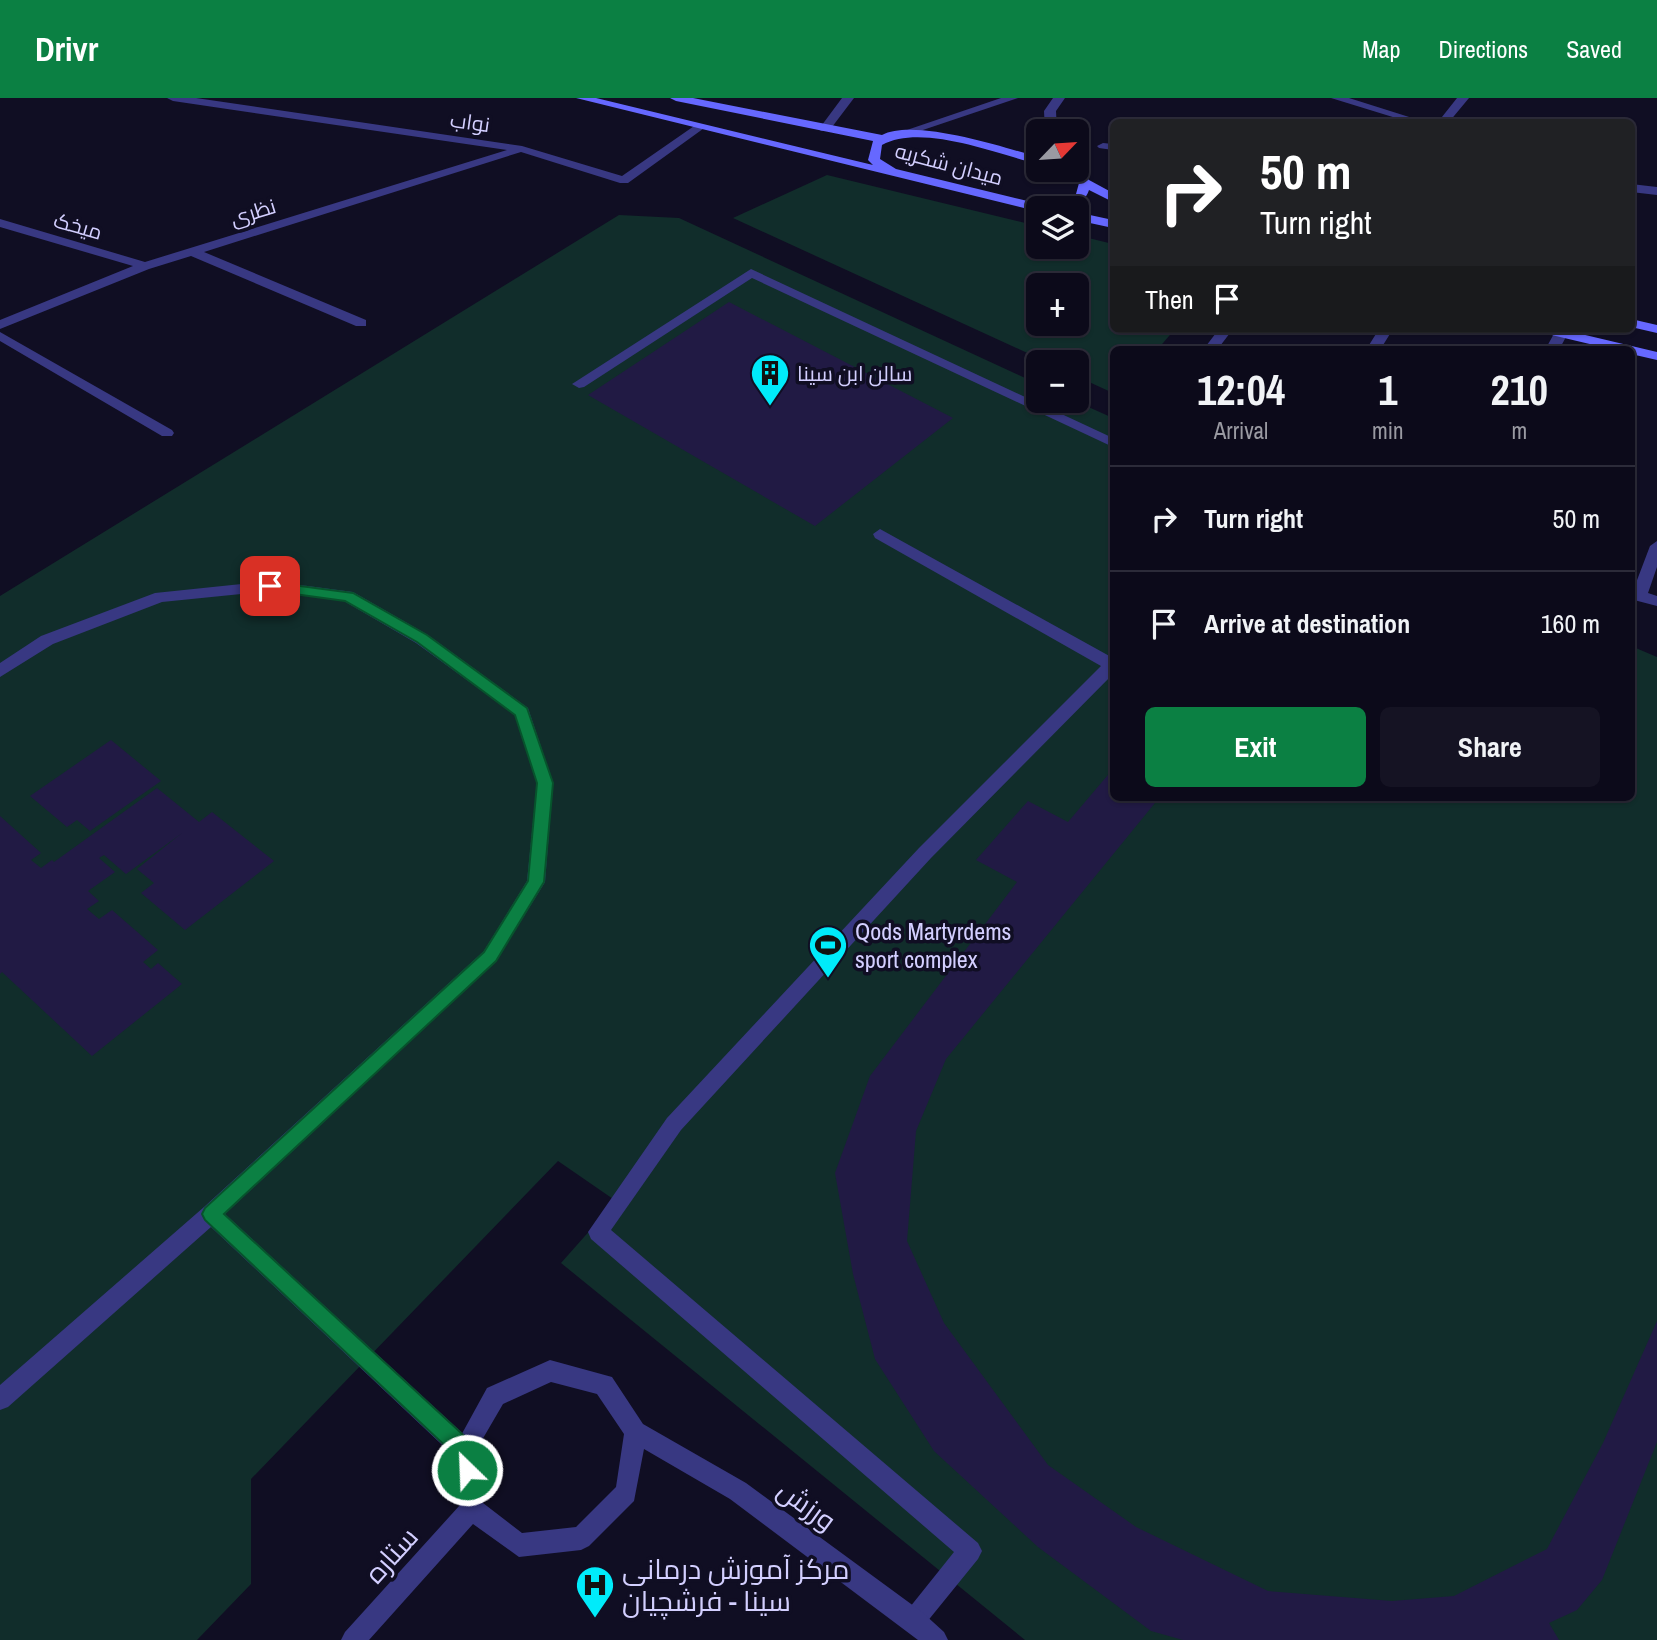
<!DOCTYPE html>
<html lang="en">
<head>
<meta charset="utf-8">
<style>
	:root { --surface:#0c0a1a; --page:#151323; --text:#f1f3f6; --muted:#9a9aa2; --line:#2c2b39; --accent:#0b8043 }
	body { margin:0; font-family:"Archivo Narrow",Cairo,sans-serif; background:var(--page); color:var(--text); height:100vh; display:flex; flex-direction:column; font-size:26px; white-space:nowrap }
	* { box-sizing:border-box; margin:0 }
	p { font-size:23px; color:var(--muted) }
	.icon { flex:none; width:38px; height:38px; fill:none; stroke:currentColor; stroke-width:2; stroke-linecap:round; stroke-linejoin:round }
	.map { position:relative; flex:1; overflow:hidden }
	.side { position:absolute; left:1110px; top:248px; width:525px; height:455px; display:flex; flex-direction:column; background:var(--surface); border-radius:10px; box-shadow:0 2px 5px #0004,0 0 0 2px var(--line) }
	.side>* { flex:none }
	.top-card { position:absolute; left:1110px; top:21px; width:525px; height:214px; border-radius:10px; box-shadow:0 2px 5px #0004,0 0 0 2px var(--line); background:#202124; color:#fff; overflow:hidden }
	.needle { width:46px; rotate:65deg }
	.fabs { position:absolute; left:1026px; top:21px; display:grid; gap:14px }
	.fabs a { display:grid; place-items:center; width:63px; height:63px; border-radius:10px; background:var(--surface); box-shadow:0 2px 5px #0004,0 0 0 2px var(--line); font-size:35px }
	.pin { position:absolute; display:grid; place-items:center; width:60px; height:60px; color:#fff; margin:-30px; border-radius:14px; box-shadow:0 4px 10px #0006 }
	.me { position:absolute; width:77px; margin:-38px; rotate:336deg; stroke-linejoin:round; filter:drop-shadow(0 0 5px #0008) }
	.turn { display:flex; align-items:center; gap:24px; height:147px; padding:0 35px; font-size:32px }
	.turn .icon { width:91px; height:91px; stroke-width:2.5 }
	.turn b { display:block; font-size:49px; line-height:60px }
	.then { display:flex; align-items:center; height:66px; padding:0 35px; background:#0003; gap:14px; font-size:26px }
	.eta { display:flex; justify-content:space-evenly; align-items:center; height:119px; text-align:center }
	.eta b { font-size:42px; font-weight:700; line-height:49px }
	.action { display:flex; gap:14px; margin-top:auto; padding:14px 35px }
	.action a { flex:1; height:80px; border-radius:10px; background:var(--accent); color:#fff; font-size:28px; font-weight:700; line-height:80px; text-align:center }
	.action a+a { background:var(--page); color:var(--text) }
	ul { padding:0; list-style:none }
	li { display:flex; align-items:center; gap:21px; height:105px; padding:0 35px; border-top:2px solid var(--line) }
	li div { flex:1 }
	li b { display:block; font-size:26px }
	li em { font-style:normal }
	header { display:flex; align-items:center; gap:42px; box-sizing:border-box; height:98px; padding:0 35px; background:var(--accent); color:#fff }
	header strong { font-size:33px }
	nav { display:flex; gap:38px; margin-inline-start:auto; font-size:24px }
	.map>svg:first-child { display:block }
</style>
</head>
<body>
<header>
<strong>Drivr</strong>
<nav><a>Map</a><a>Directions</a><a>Saved</a></nav>
</header>
<div class="map">
<svg width="1657" height="1542" viewBox="0 0 1657 1542">
	<rect width="100%" height="100%" fill="#100e23"/>
	<path fill="#112d2b" fill-rule="evenodd" d="M 827,77 L 1038,128 L 1038,149 L 1076,149 L 1076,137 L 1113,146 L 1113,231 L 1175,231 L 1157,252 L 1113,252 L 1113,295 L 1076,278 L 1076,264 L 1047,264 L 733,120 ZM 1038,187 L 1076,187 L 1076,226 L 1038,226 Z
		M 619,117 L 679,120 L 1038,286 L 1038,303 L 1075,303 L 1113,320 L 1113,700 L 1631,700 L 1631,548 L 1657,559 L 1657,1542 L 1025,1542 L 561,1165 L 616,1103 L 558,1063 L 251,1381 L 251,1486 L 197,1542 L 0,1542 L 0,498 Z"/>
	<path fill="#211a44" d="M 729,204 L 953,320 L 815,428 L 588,297 Z
		M 111,642 L 161,683 L 90,733 L 77,722 L 67,729 L 30,698 Z
		M 1113,671 L 1113,700 L 1159,700 L 946,961 L 916,1033 L 907,1143 L 944,1225 L 1048,1367 L 1136,1429 L 1268,1493 L 1392,1503 L 1454,1498 L 1547,1451 L 1603,1345 L 1657,1223 L 1657,1344 L 1602,1482 L 1577,1512 L 1549,1525 L 1559,1542 L 1183,1542 L 1151,1533 L 1038,1449 L 934,1353 L 875,1261 L 853,1176 L 835,1075 L 870,978 L 1017,784 L 976,762 L 1028,703 L 1068,724 Z
		M 157,690 L 199,724 L 212,714 L 274,763 L 185,832 L 141,795 L 154,785 L 137,771 L 182,735 L 126,776 L 104,757 L 99,760 L 115,774 L 88,793 L 99,803 L 87,811 L 99,821 L 112,812 L 158,852 L 143,864 L 151,871 L 158,865 L 182,886 L 92,958 L 2,874 L 0,876 L 0,718 L 41,755 L 31,762 L 41,770 L 52,762 L 54,764 Z"/>
	<g fill="none" stroke-linecap="round" stroke-linejoin="round">
		<path fill="#383882" fill-rule="evenodd" d="M 751,171 L 1113,340 L 1113,349 L 752,180 L 584,289 L 579,290 L 572,286 Z
			M 880,431 L 1113,560 L 1113,576 L 931,760 L 681,1032 L 611,1132 L 978,1445 L 982,1453 L 978,1461 L 922,1530 L 914,1534 L 906,1530 L 902,1522 L 906,1514 L 954,1454 L 591,1141 L 588,1134 L 667,1020 L 919,750 L 1101,568 L 875,440 L 873,436 Z
			M 270,483 L 353,494 L 428,537 L 528,610 L 553,685 L 545,784 L 496,863 L 225,1116 L 472,1344 L 475,1352 L 472,1360 L 464,1363 L 456,1360 L 211,1129 L 8,1309 L 0,1312 L 0,1287 L 204,1109 L 484,853 L 527,783 L 537,685 L 515,617 L 416,545 L 344,503 L 270,493 L 162,504 L 53,546 L 0,579 L 0,565 L 41,538 L 155,495 Z"/>
		<path fill="#383882" fill-rule="evenodd" d="M 167,0 L 196,0 L 522,48 L 622,78 L 697,26 L 707,28 L 628,85 L 620,85 L 521,54 L 204,154 L 366,222 L 366,228 L 356,228 L 191,158 L 149,171 L 0,231 L 0,222 L 133,168 L 0,129 L 0,121 L 145,164 L 507,52 L 173,3 Z
			M 842,0 L 854,0 L 829,33 L 821,33 L 819,31 Z
			M 1331,0 L 1349,0 L 1425,24 L 1409,24 Z
			M 1457,0 L 1469,0 L 1449,24 L 1438,24 Z
			M 1103,45 L 1113,46 L 1113,52 L 1099,50 L 1097,48 Z
			M 1631,86 L 1657,89 L 1657,97 L 1631,94 Z
			M 1219,231 L 1233,231 L 1217,252 L 1203,252 Z
			M 1379,231 L 1393,231 L 1380,252 L 1366,252 Z
			M 1561,231 L 1568,235 L 1559,252 L 1545,252 L 1556,232 Z
			M 0,234 L 172,332 L 174,335 L 172,338 L 162,338 L 0,243 Z
			M 1657,443 L 1657,469 L 1648,495 L 1657,498 L 1657,508 L 1634,502 L 1631,498 L 1650,448 Z"/>
		<path fill="#383882" fill-rule="evenodd" d="M 1001,0 L 1018,0 L 911,36 L 901,34 Z
			M 1053,0 L 1065,0 L 1056,13 L 1057,33 L 1045,33 L 1044,13 Z
			M 550,1262 L 612,1279 L 643,1326 L 746,1385 L 922,1514 L 944,1534 L 948,1542 L 918,1542 L 730,1401 L 644,1351 L 634,1403 L 589,1448 L 581,1452 L 519,1459 L 473,1426 L 369,1542 L 341,1542 L 345,1534 L 460,1407 L 453,1352 L 487,1290 ZM 551,1284 L 597,1296 L 624,1336 L 616,1389 L 576,1429 L 522,1435 L 483,1405 L 475,1354 L 503,1306 Z"/>
		<path fill="#6668ff" fill-rule="evenodd" d="M 576,0 L 596,0 L 873,67 L 868,62 L 873,43 L 676,3 L 670,0 L 693,0 L 882,37 C 914,20 1003,49 1038,59 L 1038,66 C 996,56 922,25 882,47 L 880,61 L 896,71 L 1036,105 L 1060,104 L 1076,96 L 1079,85 L 1067,72 L 1076,72 L 1076,69 L 1089,82 L 1113,95 L 1113,104 L 1089,92 C 1082,113 1056,110 1038,110 L 1036,113 Z
			M 1076,114 L 1113,122 L 1113,130 L 1076,122 Z
			M 1631,221 L 1657,227 L 1657,235 L 1631,229 Z
			M 1537,231 L 1560,231 L 1657,254 L 1657,262 L 1631,256 L 1631,252 L 1615,252 L 1539,234 Z"/>
	</g>
	<path fill="#0b8043" stroke="#07532c" stroke-width="2" d="M 270,484 L 353,495 L 427,537 L 527,610 L 553,685 L 544,784 L 496,863 L 224,1116 L 472,1345 L 477,1372 L 474,1379 L 467,1382 L 460,1379 L 455,1357 L 205,1122 L 202,1116 L 205,1110 L 484,854 L 528,783 L 537,685 L 515,617 L 417,544 L 345,503 L 265,492 L 263,488 Z"/>
	<defs>
		<g id="building-pin" transform="scale(2.0125)"><path d="M0 17L-7.5 6A9.5 9.5 0 1 1 7.5 6Z" fill="#00ebfa" stroke="#100e23"/><path d="M-4-6H4V6H1V3H-1V6H-4ZM-2.5-4.3h1.7v1.8h-1.7ZM.8-4.3h1.7v1.8H.8ZM-2.5-1h1.7V.8h-1.7ZM.8-1h1.7V.8H.8Z" fill="#111"/></g>
		<g id="stadium-pin" transform="scale(2.0125)"><path d="M0 17L-7.5 6A9.5 9.5 0 1 1 7.5 6Z" fill="#00ebfa" stroke="#100e23"/><path d="M0-5a6.5 5 0 1 0 0 10a6.5 5 0 1 0 0-10ZM-3.5-1.8h7v3.6h-7Z" fill="#111"/></g>
		<g id="hospital-pin" transform="scale(2.0125)"><path d="M0 17L-7.5 6A9.5 9.5 0 1 1 7.5 6Z" fill="#00ebfa" stroke="#100e23"/><path d="M-5-5h3v3.5h4V-5h3V5h-3V1.5h-4V5h-3Z" fill="#111"/></g>
	</defs>
	<g fill-rule="evenodd">
		<use href="#building-pin" x="770" y="275"/>
		<use href="#stadium-pin" x="828" y="847"/>
		<use href="#hospital-pin" x="595" y="1487"/>
	</g>
	<g text-anchor="middle" dominant-baseline="central" stroke-width="7" stroke-linejoin="round" paint-order="stroke">
		<g font-size="21" fill="#d3cfff" stroke="#100e23">
			<text transform="translate(470 24) rotate(8)">نواب</text>
			<text transform="translate(949 66) rotate(15)">میدان شکریه</text>
			<text transform="translate(253 114) rotate(-17)">نظری</text>
			<text transform="translate(78 128) rotate(16)">میخک</text>
		</g>
		<g font-size="21" fill="#d3cfff" stroke="#100e23" text-anchor="start">
			<text x="797" y="275">سالن ابن سینا</text>
		</g>
		<g font-size="24" fill="#d3cfff" stroke="#100e23" text-anchor="start">
			<text x="855" y="833">Qods Martyrdems<tspan x="855" dy="28">sport complex</tspan></text>
		</g>
		<g font-size="28" fill="#d3cfff" stroke="#100e23">
			<text transform="translate(807 1407) rotate(36)">ورزش</text>
			<text transform="translate(391 1457) rotate(-48)">ستاره</text>
		</g>
		<g font-size="28" fill="#d3cfff" stroke="#100e23" text-anchor="start">
			<text x="622" y="1471">مرکز آموزش درمانی<tspan x="622" dy="32">سینا - فرشچیان</tspan></text>
		</g>
	</g>
</svg>
<div class="fabs">
<a><svg class="needle" viewBox="-14 -14 28 28"><path d="M0-13l5 13h-10z" fill="#e53935"/><path d="M0 13l5-13h-10z" fill="#9a9aa2"/></svg></a>
<a><svg class="icon" aria-label="layers" viewBox="0 0 24 24"><path d="M12 4l9 5-9 5-9-5zM3 14l9 5 9-5"/></svg></a>
<a>+</a>
<a>−</a>
</div>
<div class="pin" style="left:270px;top:488px;background:#d93025"><svg class="icon" aria-label="arrive" viewBox="0 0 24 24"><path d="M6 21V4h12l-3 4 3 4H6"/></svg></div>
<svg class="me" style="left:467px;top:1372px" viewBox="-20 -20 40 40"><circle r="17" fill="#0b8043" stroke="#fff" stroke-width="3"/><path d="M0-11L8 9 0 5-8 9z" fill="#fff"/></svg>
<div class="top-card">
<div class="turn"><svg class="icon" aria-label="right" viewBox="0 0 24 24"><path d="M7 20v-9h11M14 6l5 5-5 5"/></svg><div><b>50 m</b>Turn right</div></div>
<div class="then">Then<svg class="icon" aria-label="arrive" viewBox="0 0 24 24"><path d="M6 21V4h12l-3 4 3 4H6"/></svg></div>
</div>
<section class="side">
<div class="eta">
<div><b>12:04</b><p>Arrival</p></div>
<div><b>1</b><p>min</p></div>
<div><b>210</b><p>m</p></div>
</div>
<ul>
<li><svg class="icon" aria-label="right" viewBox="0 0 24 24"><path d="M7 20v-9h11M14 6l5 5-5 5"/></svg><div><b>Turn right</b></div><em>50 m</em></li>
<li><svg class="icon" aria-label="arrive" viewBox="0 0 24 24"><path d="M6 21V4h12l-3 4 3 4H6"/></svg><div><b>Arrive at destination</b></div><em>160 m</em></li>
</ul>
<div class="action"><a>Exit</a><a>Share</a></div>
</section>
</div>
</body>
</html>
